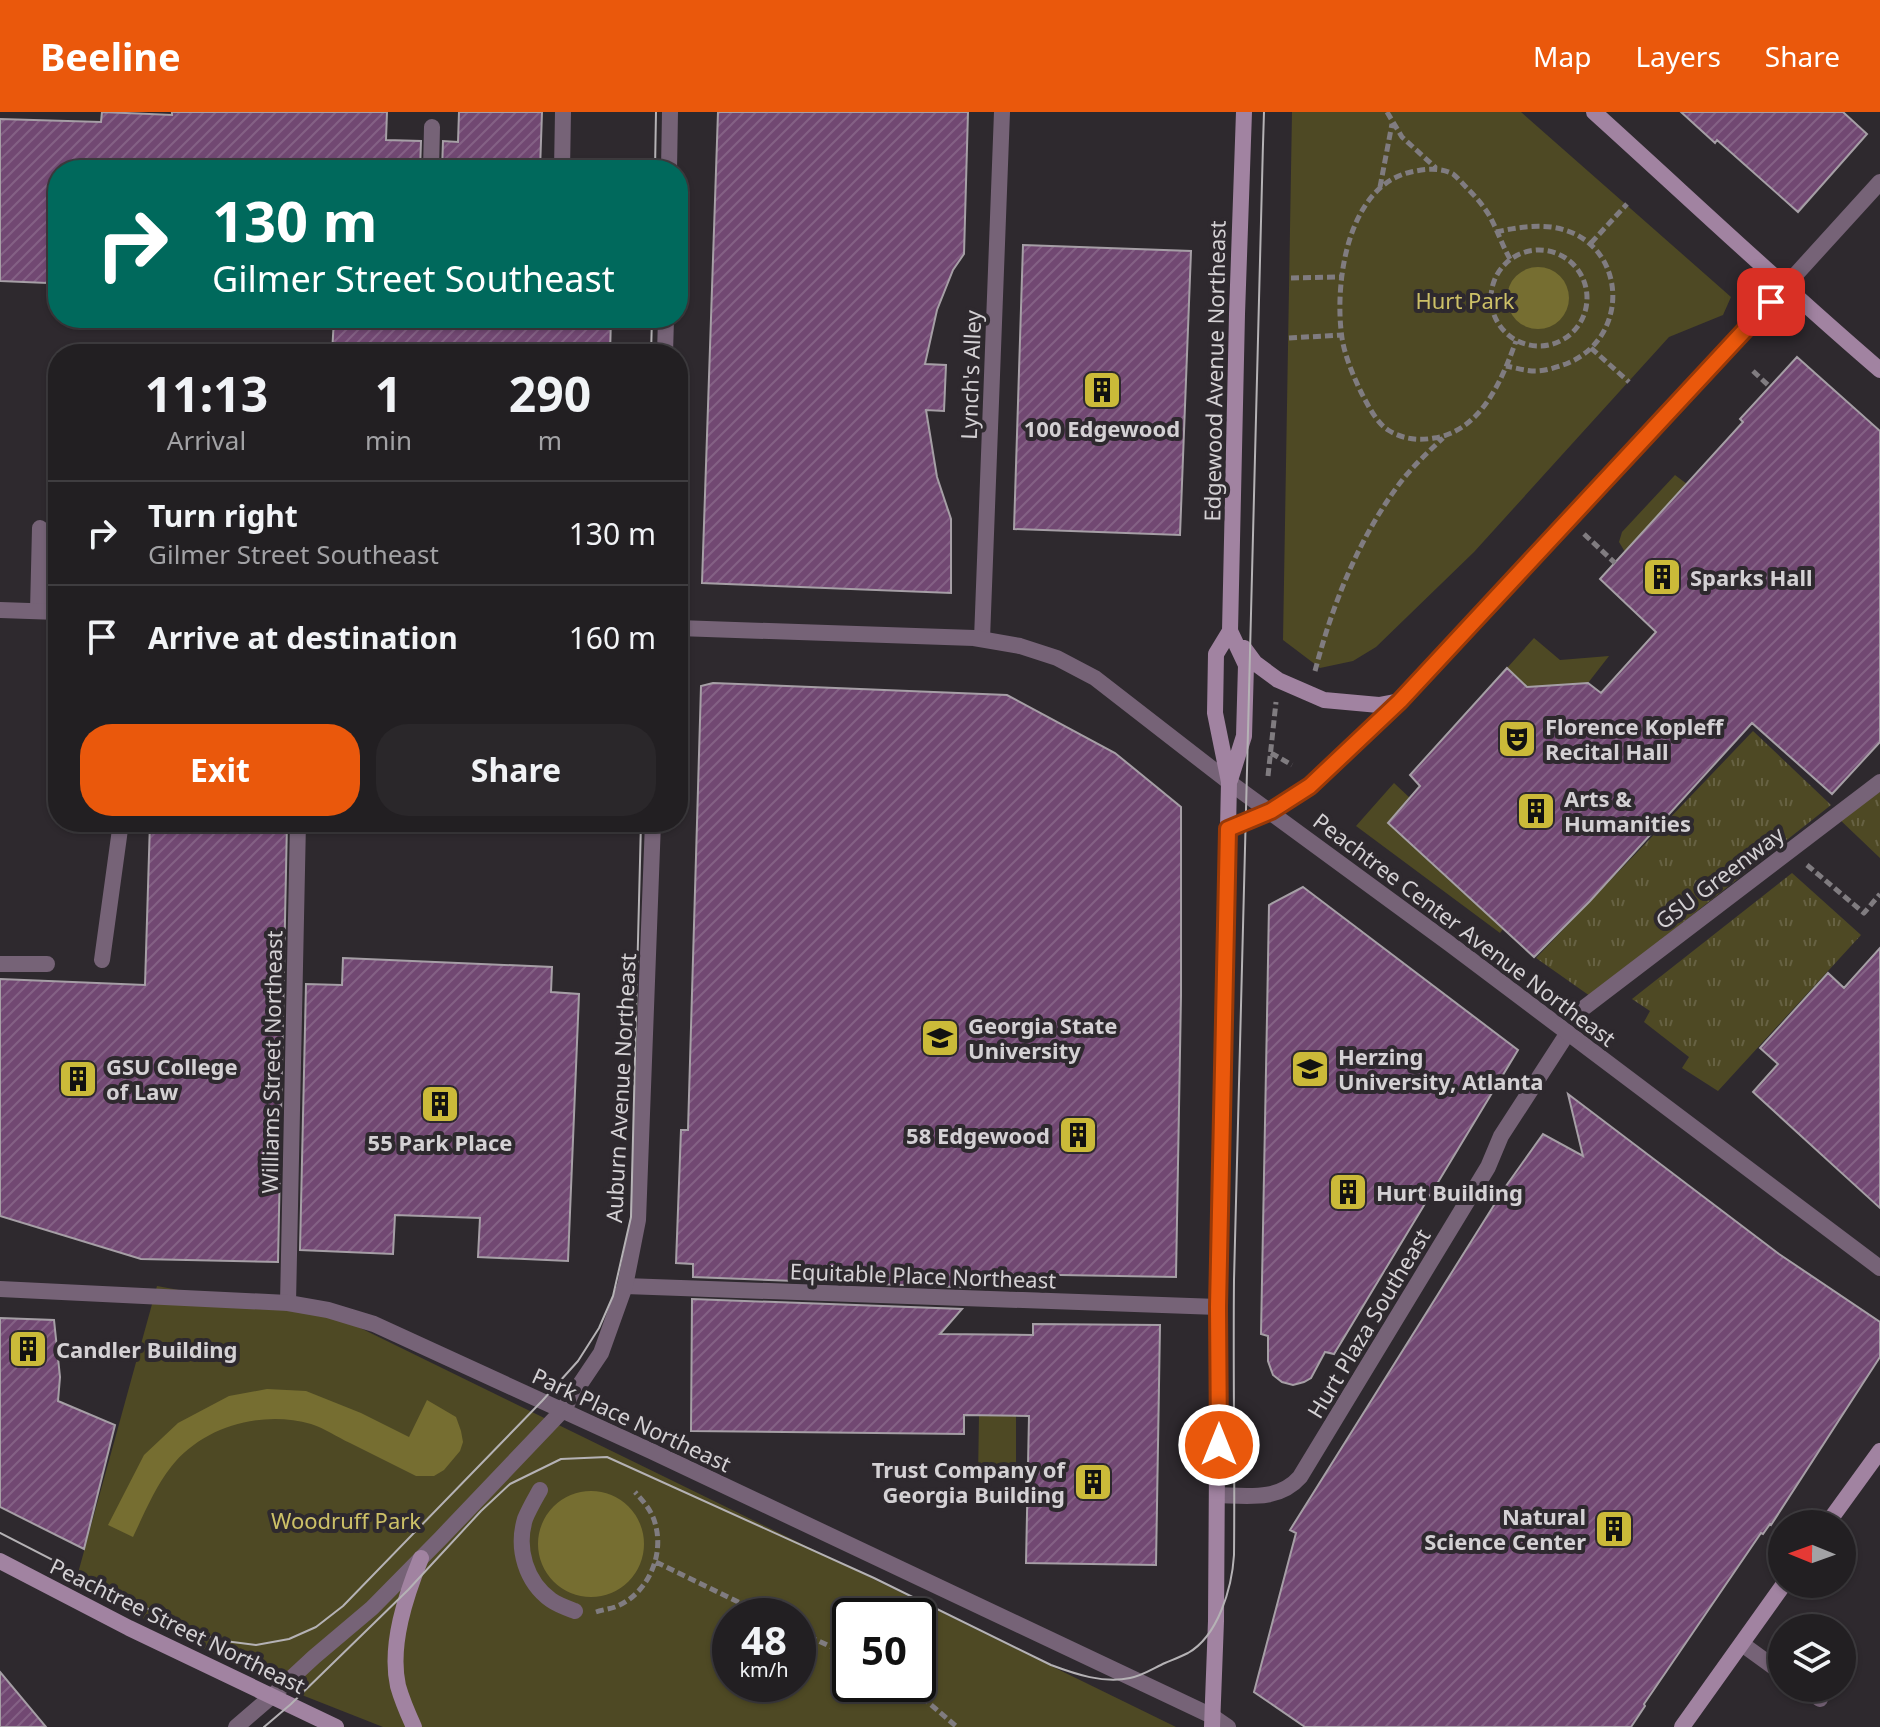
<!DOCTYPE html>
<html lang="en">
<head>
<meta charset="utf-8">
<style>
	:root { --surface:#221f22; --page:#2a272a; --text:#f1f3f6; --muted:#a2a2a5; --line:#3f3d40; --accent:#ea580c }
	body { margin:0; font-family:"Noto Sans",sans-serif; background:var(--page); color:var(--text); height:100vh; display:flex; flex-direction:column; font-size:30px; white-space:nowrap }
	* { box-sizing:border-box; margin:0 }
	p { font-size:26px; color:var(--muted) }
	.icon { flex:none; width:44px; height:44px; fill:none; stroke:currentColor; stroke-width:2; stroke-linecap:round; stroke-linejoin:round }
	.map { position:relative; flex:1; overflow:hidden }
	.sheet { position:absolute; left:48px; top:232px; width:640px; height:488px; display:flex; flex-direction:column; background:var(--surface); border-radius:32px; box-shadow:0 2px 6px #0004,0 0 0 2px var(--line) }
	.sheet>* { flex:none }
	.top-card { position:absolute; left:48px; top:48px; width:640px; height:168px; border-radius:32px; box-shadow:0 2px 6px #0004,0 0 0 2px var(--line); background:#00695c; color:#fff; overflow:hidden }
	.needle { width:52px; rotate:271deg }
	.tools { position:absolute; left:1768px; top:1398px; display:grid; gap:16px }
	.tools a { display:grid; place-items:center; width:88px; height:88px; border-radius:50%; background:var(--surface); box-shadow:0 2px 6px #0004,0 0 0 2px var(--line); font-size:40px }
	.speed { position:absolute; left:712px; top:1486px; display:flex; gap:16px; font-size:40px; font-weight:700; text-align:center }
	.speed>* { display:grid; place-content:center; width:104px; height:104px; border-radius:50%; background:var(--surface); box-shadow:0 2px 6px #0004,0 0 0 2px var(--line); line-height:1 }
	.speed small { font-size:20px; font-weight:400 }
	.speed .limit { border:4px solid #111; border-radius:12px; background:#fff; color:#111 }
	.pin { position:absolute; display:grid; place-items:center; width:68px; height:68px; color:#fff; margin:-34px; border-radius:16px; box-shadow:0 4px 12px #0006 }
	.me { position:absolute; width:88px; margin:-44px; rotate:0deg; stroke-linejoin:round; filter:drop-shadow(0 0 6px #0008) }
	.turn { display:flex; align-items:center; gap:28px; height:168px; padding:0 32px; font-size:36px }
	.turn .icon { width:104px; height:104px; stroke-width:2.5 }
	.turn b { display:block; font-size:56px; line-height:68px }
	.eta { display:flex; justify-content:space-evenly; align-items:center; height:136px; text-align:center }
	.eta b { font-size:48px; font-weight:700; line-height:56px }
	.cta { display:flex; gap:16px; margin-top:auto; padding:16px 32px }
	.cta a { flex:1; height:92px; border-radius:32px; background:var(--accent); color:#fff; font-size:32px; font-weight:700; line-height:92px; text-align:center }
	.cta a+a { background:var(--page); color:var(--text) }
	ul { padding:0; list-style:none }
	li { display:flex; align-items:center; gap:24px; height:104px; padding:0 32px; border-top:2px solid var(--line) }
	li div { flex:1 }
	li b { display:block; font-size:30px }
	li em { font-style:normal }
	header { display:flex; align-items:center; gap:48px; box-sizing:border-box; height:112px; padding:0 40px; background:var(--accent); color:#fff }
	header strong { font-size:38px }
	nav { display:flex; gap:44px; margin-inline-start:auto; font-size:28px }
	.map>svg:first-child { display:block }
</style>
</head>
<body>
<header>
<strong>Beeline</strong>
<nav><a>Map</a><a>Layers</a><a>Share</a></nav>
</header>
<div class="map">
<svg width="1880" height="1615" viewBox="0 0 1880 1615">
	<defs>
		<pattern id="grass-tufts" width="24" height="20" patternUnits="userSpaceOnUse" patternTransform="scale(2)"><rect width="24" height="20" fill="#4e4924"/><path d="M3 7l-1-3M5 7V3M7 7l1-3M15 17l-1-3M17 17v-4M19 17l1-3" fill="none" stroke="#676243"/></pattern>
		<pattern id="building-hatch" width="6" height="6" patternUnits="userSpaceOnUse" patternTransform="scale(2)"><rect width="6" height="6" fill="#714872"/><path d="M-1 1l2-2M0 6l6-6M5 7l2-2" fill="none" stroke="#846185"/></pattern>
	</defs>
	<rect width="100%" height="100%" fill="#2e292e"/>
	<path fill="url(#grass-tufts)" d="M 1753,619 L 1831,693 L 1590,884 L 1536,846 Z
		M 1880,670 L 1880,746 L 1836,704 Z
		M 1792,761 L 1861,823 L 1718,979 L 1682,956 L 1689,945 L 1644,910 L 1650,899 L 1632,887 Z"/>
	<path fill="#4e4924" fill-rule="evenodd" d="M 1292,0 L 1521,0 L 1731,185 L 1723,203 L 1669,225 L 1474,440 L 1376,535 L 1353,549 L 1320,556 L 1283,528 Z
		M 1675,363 L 1687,372 L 1625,440 L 1619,430 L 1622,420 Z
		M 1534,526 L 1560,548 L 1609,544 L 1588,571 L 1527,575 L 1507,556 Z
		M 1394,671 L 1410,686 L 1388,711 L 1503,817 L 1500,821 L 1356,714 Z
		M 157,1174 L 344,1208 L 1176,1615 L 383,1615 L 274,1572 L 75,1472 ZM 730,1504 L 798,1504 L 798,1572 L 730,1572 ZM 850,1504 L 918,1504 L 918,1572 L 850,1572 Z
		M 979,1303 L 1016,1304 L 1016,1367 L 978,1366 Z"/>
	<path fill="#766e31" d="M1507 186a31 31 0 1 1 62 0a31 31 0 1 1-62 0Z
		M 267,1277 L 306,1279 L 361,1301 L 409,1325 L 427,1288 L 456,1305 L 461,1319 L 463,1330 L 460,1339 L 444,1358 L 434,1364 L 416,1364 C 394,1353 372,1342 350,1331 C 337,1325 324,1316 311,1312 C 262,1298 203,1314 171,1355 C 155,1375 144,1402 133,1425 L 108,1413 L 144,1343 L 178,1311 L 229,1284 Z
		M538 1432a53 53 0 1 1 106 0a53 53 0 1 1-106 0Z"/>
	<path fill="url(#building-hatch)" stroke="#a69fa6" stroke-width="2" d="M 102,0 L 172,3 L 172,0 L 387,0 L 386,28 L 421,29 L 420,58 L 58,58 L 58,157 L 47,157 L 47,171 L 0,169 L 0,7 L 101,10 Z
		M 459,0 L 542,0 L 540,58 L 442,58 L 443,29 L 458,30 Z
		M 718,0 L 968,0 L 964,142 L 953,158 L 937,198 L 925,252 L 946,253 L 944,299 L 926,298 L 937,365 L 951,407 L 951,481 L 702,471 Z
		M 1681,0 L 1843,0 L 1867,22 L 1798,100 L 1717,28 L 1715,31 Z
		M 1023,133 L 1191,139 L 1180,423 L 1014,417 Z
		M 334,206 L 369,208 L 370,206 L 611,206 L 610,242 L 332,242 Z
		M 1797,245 L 1880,319 L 1880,630 L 1832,682 L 1752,611 L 1590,789 L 1534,845 L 1388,711 L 1420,674 L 1410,663 L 1507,556 L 1527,575 L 1588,571 L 1601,581 L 1656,520 L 1600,467 L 1743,310 L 1740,307 Z
		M 713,571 L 1007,583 L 1115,641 L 1181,695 L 1181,884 L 1176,1165 L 994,1162 L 982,1176 L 693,1165 L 693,1152 L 676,1151 L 681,1018 L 688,1018 L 701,574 Z
		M 150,710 L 287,710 L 278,1150 L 141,1147 L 0,1104 L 0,867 L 145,873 Z
		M 1303,775 L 1518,938 L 1334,1242 L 1325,1240 L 1311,1266 L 1304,1270 L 1293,1273 L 1282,1270 L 1273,1263 L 1268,1249 L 1268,1224 L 1261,1222 L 1267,905 L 1269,793 Z
		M 1880,836 L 1880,1096 L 1753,980 L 1778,952 L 1760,936 L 1828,861 L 1844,876 Z
		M 343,846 L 552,855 L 551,880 L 579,882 L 568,1149 L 478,1145 L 480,1106 L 395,1103 L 393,1142 L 300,1138 L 306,872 L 342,873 Z
		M 1568,982 L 1779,1142 L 1880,1210 L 1880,1245 L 1771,1413 L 1770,1412 L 1763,1422 L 1761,1421 L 1644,1592 L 1645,1594 L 1631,1615 L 1305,1615 L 1254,1580 L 1296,1421 L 1290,1418 L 1506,1074 L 1543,1022 L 1583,1044 Z
		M 692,1187 L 962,1197 L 940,1222 L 1033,1223 L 1033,1212 L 1160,1213 L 1156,1453 L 1026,1451 L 1029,1304 L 964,1303 L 964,1322 L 691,1319 Z
		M 0,1206 L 54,1208 L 60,1265 L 58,1289 L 115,1313 L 84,1437 L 0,1395 Z
		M 0,1560 L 46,1615 L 0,1615 Z"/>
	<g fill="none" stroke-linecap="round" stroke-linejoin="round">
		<path stroke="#807c80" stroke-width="5" stroke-dasharray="8 4" stroke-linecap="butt" d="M 1387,0 L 1402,25 L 1436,56
			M 1380,75 L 1392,12
			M 1496,120 C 1514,116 1532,113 1551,115 C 1627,125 1634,225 1566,252 C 1557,255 1546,259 1536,259 C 1526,259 1516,256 1506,254
			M 1591,131 L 1627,92
			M1491 186a48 48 0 1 1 96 0a48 48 0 1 1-96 0Z
			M 1510,147 C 1502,133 1497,117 1489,103 C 1483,93 1474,83 1466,75 C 1462,71 1457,65 1453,62 C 1440,55 1424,57 1411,60 C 1347,74 1334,172 1342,226 C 1345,245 1354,266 1363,284 C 1369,295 1377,311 1388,318 C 1402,327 1418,329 1434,326 C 1481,319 1502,268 1516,229
			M 1291,166 L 1341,165
			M 1289,226 L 1342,223
			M 1591,236 L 1629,270
			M 1753,259 L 1769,274
			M 1584,422 L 1615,451
			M 1315,559 C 1332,494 1357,430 1397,375 C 1410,357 1427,341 1443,326
			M 1271,641 L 1292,653
			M 1268,664 L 1276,590
			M 1807,753 L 1864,801 L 1880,782
			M 656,1450 L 767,1504
			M 596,1500 C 602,1498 609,1497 615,1495 C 647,1483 665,1444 655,1411 C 652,1399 643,1389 635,1380
			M 869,1504 L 876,1489
			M 798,1519 L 850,1544
			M 902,1572 L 916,1580 L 957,1615"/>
		<path stroke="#766377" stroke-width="16" d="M 431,58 L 432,15
			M 562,58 L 563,0
			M 38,499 L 40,416
			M 982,527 L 1002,0
			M 102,848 L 121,710
			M 1742,1532 L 1782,1561
			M 1804,1576 L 1820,1587"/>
		<path stroke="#766377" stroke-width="16" d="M 0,852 L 47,852
			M 1585,895 L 1880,670
			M 540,1378 C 535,1387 529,1397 525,1407 C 516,1437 526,1470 551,1488 C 558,1493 567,1496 575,1499"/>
		<path stroke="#766377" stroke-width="16" d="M 1228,717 L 1271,699 L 1310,674 L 1400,589 L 1758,204 L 1880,70
			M 625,1174 L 1218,1195
			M 288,1191 L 298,710
			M 1218,1383 C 1248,1384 1279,1389 1300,1365 L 1488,1055 L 1501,1024 L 1567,922"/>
		<path stroke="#766377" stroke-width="16" d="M 669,58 L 670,0
			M 665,242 L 666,206
			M 0,498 L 58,500
			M 678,516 L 974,526 L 1020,534 L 1057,546 L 1095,566 L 1229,670 L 1450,832 L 1880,1156
			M 0,1177 L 288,1191 L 328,1198 L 374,1212 L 651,1339 L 1174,1586 L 1212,1604 L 1228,1615
			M 236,1615 L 272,1584 L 314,1545 L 372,1496 L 441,1426 L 562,1299 L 601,1241 L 625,1174 L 638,1108 L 653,710"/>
		<path stroke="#a183a1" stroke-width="16" d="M 1594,0 C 1689,86 1782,174 1880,258
			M 1244,536 L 1255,551 L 1278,568 L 1324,588 L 1379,593 L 1400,589
			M 1230,668 L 1244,624 L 1246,553 L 1230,519 L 1237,202 L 1244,0
			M 1827,1412 L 1880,1339
			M 0,1449 L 129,1516 L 336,1615
			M 414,1615 C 408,1602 402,1588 398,1574 C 389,1533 406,1483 421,1446
			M 1212,1615 L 1216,1509 L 1218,1195 L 1229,670 L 1215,601 L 1216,542 L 1230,519
			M 1682,1615 L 1784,1472"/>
		<path stroke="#b5b2b5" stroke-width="2" d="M 655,58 L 656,0
			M 651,242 L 652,206
			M 0,1421 L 185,1516 L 217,1528 L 256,1533 L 289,1527 L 316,1515 L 343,1494 L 542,1289 L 578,1249 L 599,1216 L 613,1184 L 631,1105 L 641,710
			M 264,1615 L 291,1592 L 408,1478 L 481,1399 L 510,1372 L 561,1347 L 607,1345 L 874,1466 L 1051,1553 C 1075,1562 1104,1572 1130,1566 C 1142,1564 1154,1556 1165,1551 C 1172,1548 1180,1545 1188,1541 C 1218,1524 1232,1476 1234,1443 C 1235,1351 1233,1259 1234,1168 C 1241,778 1252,389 1264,0"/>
	</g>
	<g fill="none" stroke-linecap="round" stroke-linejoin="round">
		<g stroke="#983908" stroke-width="20">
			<path id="route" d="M 1219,1333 L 1218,1195 L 1228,717 L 1271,699 L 1310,674 L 1400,589 L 1771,190"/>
		</g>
		<use href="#route" stroke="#ea580c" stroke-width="14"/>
	</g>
	<defs>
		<g id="building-square" transform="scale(2)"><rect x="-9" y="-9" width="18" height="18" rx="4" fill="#cbba39" stroke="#2e292e"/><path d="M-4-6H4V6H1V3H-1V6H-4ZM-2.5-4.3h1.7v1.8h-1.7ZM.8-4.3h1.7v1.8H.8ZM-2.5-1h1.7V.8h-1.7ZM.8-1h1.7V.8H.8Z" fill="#111"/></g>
		<g id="theatre-square" transform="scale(2)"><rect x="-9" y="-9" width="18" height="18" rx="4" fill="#cbba39" stroke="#2e292e"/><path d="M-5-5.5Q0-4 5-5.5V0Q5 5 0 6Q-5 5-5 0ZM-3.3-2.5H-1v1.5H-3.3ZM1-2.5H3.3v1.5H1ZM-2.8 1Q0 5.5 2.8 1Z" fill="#111"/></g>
		<g id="university-square" transform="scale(2)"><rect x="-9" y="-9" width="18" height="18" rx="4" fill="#cbba39" stroke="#2e292e"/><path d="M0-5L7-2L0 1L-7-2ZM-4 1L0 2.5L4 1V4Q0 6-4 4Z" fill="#111"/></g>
	</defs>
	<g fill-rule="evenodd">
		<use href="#building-square" x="1102" y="278"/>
		<use href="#building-square" x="1662" y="465"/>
		<use href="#theatre-square" x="1517" y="627"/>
		<use href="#building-square" x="1536" y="699"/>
		<use href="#university-square" x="940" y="926"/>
		<use href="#university-square" x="1310" y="957"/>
		<use href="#building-square" x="78" y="967"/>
		<use href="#building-square" x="440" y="992"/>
		<use href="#building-square" x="1078" y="1023"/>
		<use href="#building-square" x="1348" y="1080"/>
		<use href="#building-square" x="28" y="1237"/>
		<use href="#building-square" x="1093" y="1370"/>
		<use href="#building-square" x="1614" y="1417"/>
	</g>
	<g text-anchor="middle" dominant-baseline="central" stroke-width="8" stroke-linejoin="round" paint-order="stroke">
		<g font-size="22" fill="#cdc167" stroke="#2e292e">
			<text x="1465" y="188">Hurt Park</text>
			<text x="346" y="1408">Woodruff Park</text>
		</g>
		<g font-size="22" fill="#d4d1d4" stroke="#2e292e">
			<text transform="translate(1214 259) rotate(-89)">Edgewood Avenue Northeast</text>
			<text transform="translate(970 263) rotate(-88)">Lynch's Alley</text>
			<text transform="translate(1719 765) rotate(-37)">GSU Greenway</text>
			<text transform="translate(1465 817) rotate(37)">Peachtree Center Avenue Northeast</text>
			<text transform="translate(271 950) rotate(-89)">Williams Street Northeast</text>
			<text transform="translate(620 976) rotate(-87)">Auburn Avenue Northeast</text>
			<text transform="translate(923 1163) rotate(2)">Equitable Place Northeast</text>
			<text transform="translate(1368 1211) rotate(-59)">Hurt Plaza Southeast</text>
			<text transform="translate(632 1307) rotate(25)">Park Place Northeast</text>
			<text transform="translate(178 1513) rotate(26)">Peachtree Street Northeast</text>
		</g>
		<g font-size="22" font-weight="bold" fill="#d4d1d4" stroke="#2e292e" text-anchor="start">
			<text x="1102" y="316" text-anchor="middle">100 Edgewood</text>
			<text x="1690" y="465">Sparks Hall</text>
			<text x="1545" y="614">Florence Kopleff<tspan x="1545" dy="25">Recital Hall</tspan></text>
			<text x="1564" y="686">Arts &amp;<tspan x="1564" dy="25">Humanities</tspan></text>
			<text x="968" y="913">Georgia State<tspan x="968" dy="25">University</tspan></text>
			<text x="1338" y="944">Herzing<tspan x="1338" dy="25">University, Atlanta</tspan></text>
			<text x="106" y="954">GSU College<tspan x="106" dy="25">of Law</tspan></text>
			<text x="1050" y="1023" text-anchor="end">58 Edgewood</text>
			<text x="440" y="1030" text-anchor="middle">55 Park Place</text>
			<text x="1376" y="1080">Hurt Building</text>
			<text x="56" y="1237">Candler Building</text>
			<text x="1065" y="1357" text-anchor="end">Trust Company of<tspan x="1065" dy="25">Georgia Building</tspan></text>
			<text x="1586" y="1404" text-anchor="end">Natural<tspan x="1586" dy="25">Science Center</tspan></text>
		</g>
	</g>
</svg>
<div class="tools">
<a><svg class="needle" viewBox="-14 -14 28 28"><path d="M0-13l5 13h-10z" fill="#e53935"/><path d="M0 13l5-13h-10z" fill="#a2a2a5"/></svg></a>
<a><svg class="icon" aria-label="layers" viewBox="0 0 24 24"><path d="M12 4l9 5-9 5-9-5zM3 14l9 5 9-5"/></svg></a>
</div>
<div class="speed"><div>48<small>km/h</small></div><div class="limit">50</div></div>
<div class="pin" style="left:1771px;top:190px;background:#d93025"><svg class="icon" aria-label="arrive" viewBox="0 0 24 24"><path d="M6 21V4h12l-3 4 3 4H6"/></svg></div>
<svg class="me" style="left:1219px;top:1333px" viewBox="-20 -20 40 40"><circle r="17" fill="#ea580c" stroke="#fff" stroke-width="3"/><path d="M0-11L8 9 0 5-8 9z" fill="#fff"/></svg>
<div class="top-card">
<div class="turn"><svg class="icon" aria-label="right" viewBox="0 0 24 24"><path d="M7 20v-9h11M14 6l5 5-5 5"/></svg><div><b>130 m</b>Gilmer Street Southeast</div></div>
</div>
<section class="sheet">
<div class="eta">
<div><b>11:13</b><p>Arrival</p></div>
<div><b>1</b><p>min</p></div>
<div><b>290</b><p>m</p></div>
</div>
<ul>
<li><svg class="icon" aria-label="right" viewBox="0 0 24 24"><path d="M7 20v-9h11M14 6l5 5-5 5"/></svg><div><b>Turn right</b><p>Gilmer Street Southeast</p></div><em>130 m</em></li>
<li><svg class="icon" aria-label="arrive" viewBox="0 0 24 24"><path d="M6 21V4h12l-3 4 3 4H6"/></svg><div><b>Arrive at destination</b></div><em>160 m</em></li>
</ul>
<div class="cta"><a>Exit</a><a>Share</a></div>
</section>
</div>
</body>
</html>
